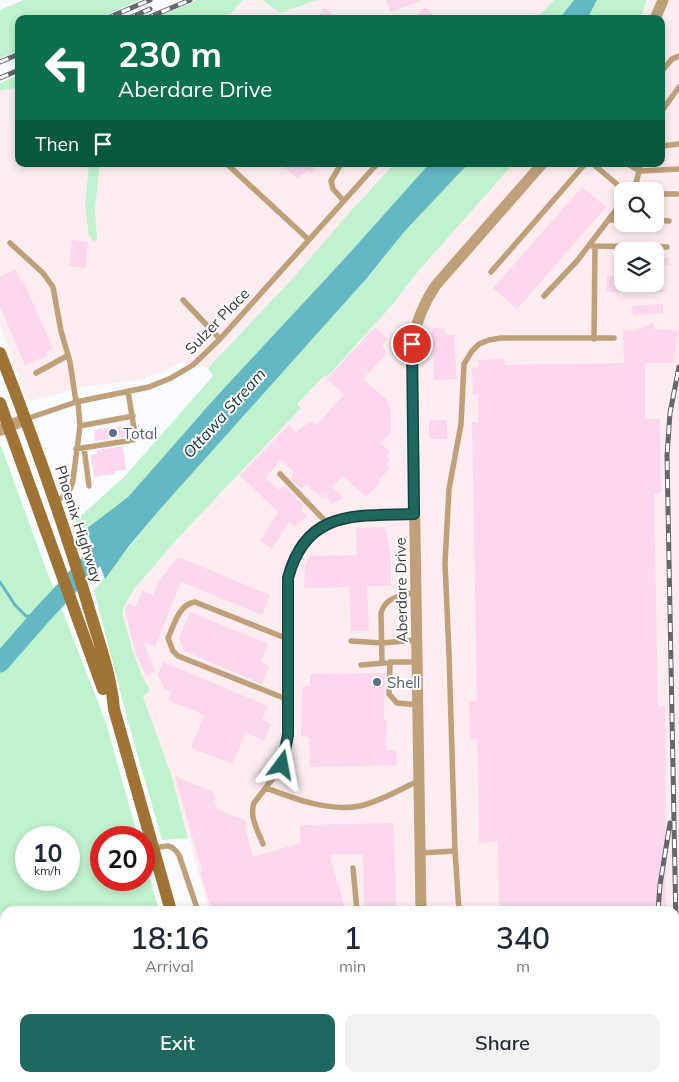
<!DOCTYPE html>
<html lang="en">
<head>
<meta charset="utf-8">
<style>
	:root { --surface:#fff; --page:#f2f2f3; --text:#1f2937; --muted:#747a83; --accent:#1e6860 }
	body { margin:0; font-family:Mulish,sans-serif; background:var(--page); color:var(--text); height:100vh; display:flex; flex-direction:column; font-size:19px; white-space:nowrap }
	* { box-sizing:border-box; margin:0 }
	p { font-size:16px; color:var(--muted) }
	.icon { flex:none; width:28px; height:28px; fill:none; stroke:currentColor; stroke-width:2; stroke-linecap:round; stroke-linejoin:round }
	.map { position:relative; flex:1; overflow:hidden }
	.details { position:absolute; left:0px; top:906px; width:680px; height:176px; display:flex; flex-direction:column; background:var(--surface); border-radius:15px 15px 0 0; box-shadow:0 2px 8px #0003 }
	.details>* { flex:none }
	.banner { position:absolute; left:15px; top:15px; width:650px; height:152px; border-radius:10px; box-shadow:0 2px 8px #0003; background:#0b6e4f; color:#fff; overflow:hidden }
	.buttons { position:absolute; left:614px; top:182px; display:grid; gap:10px }
	.buttons a { display:grid; place-items:center; width:50px; height:50px; border-radius:10px; background:var(--surface); box-shadow:0 2px 8px #0003; font-size:25px }
	.speed { position:absolute; left:15px; top:826px; display:flex; gap:10px; font-size:25px; font-weight:700; text-align:center }
	.speed>* { display:grid; place-content:center; width:65px; height:65px; border-radius:50%; background:var(--surface); box-shadow:0 2px 8px #0003; line-height:1 }
	.speed small { font-size:12px; font-weight:400 }
	.speed .limit { border:8px solid #d22; background:#fff; color:#111 }
	.pin { position:absolute; display:grid; place-items:center; width:42px; height:42px; color:#fff; margin:-21px; border:2px solid #fff; border-radius:50%; box-shadow:0 1px 5px #0007 }
	.me { position:absolute; width:55px; margin:-28px; rotate:13deg; stroke-linejoin:round; filter:drop-shadow(0 0 4px #0008) }
	.turn { display:flex; align-items:center; gap:18px; height:105px; padding:0 20px; font-size:22px }
	.turn .icon { width:65px; height:65px; stroke-width:2.5 }
	.turn b { display:block; font-size:35px; line-height:42px }
	.then { display:flex; align-items:center; height:48px; padding:0 20px; background:#0003; gap:10px; font-size:19px }
	.eta { display:flex; justify-content:space-evenly; align-items:center; height:85px; text-align:center }
	.eta b { font-size:30px; font-weight:600; line-height:35px }
	.action { display:flex; gap:10px; margin-top:auto; padding:10px 20px }
	.action a { flex:1; height:58px; border-radius:10px; background:var(--accent); color:#fff; font-size:20px; font-weight:600; line-height:58px; text-align:center }
	.action a+a { background:var(--page); color:var(--text) }
	.map>svg:first-child { display:block }
</style>
</head>
<body>
<div class="map">
<svg width="679" height="1082" viewBox="0 0 679 1082">
	<rect width="100%" height="100%" fill="#f9fbfe"/>
	<path fill="#fdedf0" fill-rule="evenodd" d="M 243,0 L 262,0 L 280,13 L 317,0 L 554,0 L 536,19 L 212,19 L 231,13 Z
		M 647,0 L 679,0 L 679,1082 L 251,1082 L 250,1078 L 675,1078 L 675,911 L 209,911 L 171,774 L 143,697 L 150,690 L 143,678 L 133,652 L 122,613 L 134,589 L 179,537 L 300,408 L 296,404 L 325,375 L 327,377 L 392,305 L 415,275 L 513,164 L 661,164 L 661,19 L 640,19 ZM 622,191 L 655,191 L 655,224 L 622,224 ZM 622,251 L 655,251 L 655,284 L 622,284 Z
		M 19,87 L 19,164 L 89,164 L 85,205 L 97,239 L 95,208 L 100,164 L 394,164 L 348,214 L 293,278 L 208,368 L 183,362 L 162,372 L 139,380 L 88,386 L 30,401 L 26,398 L 0,325 L 0,91 Z"/>
	<path fill="#c0f2cd" fill-rule="evenodd" d="M 24,0 L 141,0 L 96,19 L 19,19 L 19,51 L 0,58 L 0,10 Z
		M 197,0 L 243,0 L 231,13 L 212,19 L 153,19 Z
		M 262,0 L 317,0 L 280,13 Z
		M 554,0 L 574,0 L 559,19 L 536,19 Z
		M 597,0 L 647,0 L 640,19 L 587,19 Z
		M 19,75 L 19,87 L 0,91 L 0,83 Z
		M 89,164 L 100,164 L 95,208 L 97,239 L 94,242 L 89,236 L 85,205 Z
		M 394,164 L 429,164 L 346,257 L 215,398 L 128,497 L 86,529 L 72,524 L 124,477 L 213,376 L 208,368 L 293,278 L 348,214 Z
		M 468,164 L 513,164 L 415,275 L 392,305 L 327,377 L 325,375 L 297,404 L 301,408 L 179,537 L 134,589 L 125,605 L 122,613 L 133,652 L 143,678 L 150,690 L 143,697 L 171,774 L 188,838 L 162,840 L 127,718 L 94,590 L 162,507 L 369,276 L 404,232 Z
		M 0,446 L 1,446 L 45,566 L 106,723 L 138,837 L 101,838 L 101,880 L 144,880 L 144,857 L 159,911 L 5,911 L 5,1056 L 0,1059 ZM 26,838 L 69,838 L 69,880 L 26,880 Z
		M 5,1076 L 5,1078 L 207,1078 L 208,1082 L 0,1082 L 0,1079 Z"/>
	<path fill="#64b8c3" d="M 574,0 L 597,0 L 587,19 L 559,19 Z
		M 429,164 L 468,164 L 404,232 L 367,278 L 162,507 L 129,546 L 105,579 L 86,529 L 128,497 L 215,398 L 346,257 Z"/>
	<g fill="none" stroke-linecap="round" stroke-linejoin="round">
		<path stroke="#64b8c3" stroke-width="3" d="M 0,582 L 15,605 L 26,616 L 41,616"/>
		<path stroke="#64b8c3" stroke-width="19" d="M 0,663 L 41,616 L 113,538"/>
	</g>
	<path fill="#fcd7ed" d="M 386,0 L 421,0 L 421,1 L 390,12 Z
		M 425,7 L 438,19 L 414,19 Z
		M 325,8 L 337,19 L 315,19 Z
		M 281,164 L 320,164 L 311,173 L 307,170 L 298,179 Z
		M 582,187 L 606,207 L 517,309 L 493,288 Z
		M 72,240 L 88,242 L 85,268 L 69,266 Z
		M 655,257 L 668,257 L 669,265 L 655,264 Z
		M 655,268 L 662,268 L 663,292 L 607,292 L 607,276 L 622,276 L 622,284 L 655,284 Z
		M 16,269 L 21,282 L 23,280 L 53,349 L 46,352 L 48,355 L 25,365 L 0,306 L 0,277 Z
		M 663,304 L 663,313 L 633,315 L 632,306 Z
		M 654,322 L 654,329 L 679,331 L 673,363 L 645,363 L 645,419 L 660,419 L 661,493 L 654,494 L 658,706 L 665,706 L 666,911 L 499,911 L 498,841 L 479,843 L 477,738 L 470,740 L 469,701 L 477,701 L 472,422 L 478,423 L 478,395 L 473,395 L 472,368 L 479,367 L 478,360 L 504,359 L 505,365 L 624,363 L 623,330 L 635,331 Z
		M 375,327 L 388,339 L 381,346 L 386,351 L 386,354 L 363,379 L 386,399 L 391,410 L 391,432 L 381,443 L 390,452 L 386,456 L 390,461 L 386,464 L 390,468 L 379,480 L 381,482 L 366,497 L 343,476 L 332,487 L 344,498 L 331,504 L 326,494 L 322,498 L 306,484 L 301,489 L 290,478 L 294,472 L 281,460 L 265,478 L 279,490 L 285,486 L 304,506 L 301,510 L 307,516 L 294,527 L 289,522 L 272,549 L 260,541 L 278,512 L 240,475 L 289,425 L 296,432 L 311,421 L 316,425 L 344,395 L 327,379 Z
		M 432,328 L 445,328 L 445,335 L 454,335 L 457,379 L 434,380 Z
		M 429,420 L 447,420 L 447,439 L 429,439 Z
		M 129,425 L 130,436 L 95,441 L 94,430 Z
		M 123,446 L 126,470 L 114,471 L 115,474 L 94,477 L 91,455 L 97,454 L 97,450 Z
		M 385,527 L 391,556 L 391,586 L 367,586 L 369,631 L 351,631 L 349,587 L 304,588 L 305,566 L 310,556 L 357,555 L 356,528 Z
		M 178,557 L 270,595 L 262,615 L 181,582 L 155,646 L 143,642 L 155,671 L 146,676 L 135,651 L 125,611 L 128,603 L 136,607 L 142,591 L 153,595 L 160,580 Z
		M 190,612 L 268,644 L 260,662 L 269,666 L 262,684 L 184,651 L 179,638 Z
		M 163,662 L 268,706 L 262,720 L 271,724 L 264,741 L 245,732 L 233,764 L 191,748 L 204,715 L 168,700 L 171,692 L 165,689 L 158,675 Z
		M 385,673 L 384,720 L 387,720 L 386,750 L 396,750 L 397,765 L 310,767 L 309,737 L 301,736 L 302,687 L 310,686 L 310,674 Z
		M 175,776 L 213,792 L 217,809 L 246,821 L 247,824 L 245,828 L 253,857 L 300,843 L 300,825 L 394,823 L 396,908 L 364,908 L 363,854 L 329,854 L 346,911 L 212,911 L 200,872 L 202,871 Z"/>
	<g fill="none" stroke-linecap="round" stroke-linejoin="round">
		<path stroke="#bfa079" stroke-width="5.5" d="M 661,72 L 672,59 L 679,56
			M 661,112 L 679,87
			M 661,146 L 679,144
			M 227,164 L 309,240
			M 341,164 L 331,181 L 333,189 L 344,201
			M 593,164 L 625,191
			M 628,164 L 640,171 L 679,169
			M 630,191 L 636,183 L 641,164
			M 655,194 L 677,194
			M 610,220 L 622,220
			M 655,220 L 669,221
			M 10,243 L 43,273 L 53,287 L 61,331 L 70,362 L 76,402
			M 592,246 L 667,247
			M 491,272 L 585,164
			M 544,296 L 577,261 L 622,202
			M 183,300 L 220,339
			M 594,339 L 595,246
			M 36,373 L 67,356
			M 26,419 L 76,402 L 149,387 L 171,378 L 193,365 L 220,339 L 377,164
			M 80,426 L 133,416
			M 84,448 L 89,486
			M 76,449 L 133,440 L 135,435 L 128,391
			M 280,474 L 328,524
			M 55,502 C 65,496 71,492 73,480 L 80,426 L 78,401
			M 288,639 L 195,602 C 179,604 174,625 168,638 L 173,651 L 178,656 L 289,700
			M 351,641 L 382,643 L 417,640
			M 417,662 L 390,662 L 389,694 L 397,703 L 419,705
			M 382,663 L 381,613 C 386,596 401,596 417,592
			M 361,665 L 385,663
			M 266,788 C 295,799 329,812 360,806 C 381,801 399,790 418,781
			M 263,844 C 258,831 249,817 254,803 L 277,773 L 282,765 L 287,749 L 289,700 L 288,578 C 306,509 356,516 414,514
			M 153,849 C 166,845 171,843 179,855 L 198,911
			M 420,853 L 455,851
			M 353,868 L 357,911
			M 459,911 L 455,851 L 449,654 L 445,563 L 449,489 L 461,424 L 464,364 L 472,351 L 479,344 L 489,340 L 501,338 L 614,338
			M 309,1082 L 310,1078"/>
		<path stroke="#bfa079" stroke-width="11" d="M 655,19 L 663,0
			M 421,911 L 412,344 C 416,322 423,304 436,285 L 542,164
			M 412,1082 L 413,1078"/>
		<path stroke="#bfa079" stroke-width="12" d="M 0,430 L 26,419"/>
		<path stroke="#9f7334" stroke-width="12" d="M 0,353 C 32,435 62,518 87,602 C 97,637 111,673 114,709 L 171,911
			M 0,403 L 103,689
			M 219,1078 L 220,1082"/>
		<g stroke="#65676a" stroke-width="5">
			<path id="rail" d="M 105,19 L 150,0
				M 127,19 L 150,9
				M 145,19 L 190,0
				M 0,62 L 19,54
				M 0,78 L 19,70
				M 658,911 L 660,885 L 670,823
				M 679,1082 L 667,456 L 670,413 L 679,367"/>
		</g>
		<use href="#rail" stroke="#fff" stroke-width="3" stroke-dasharray="9" stroke-linecap="butt"/>
	</g>
	<g fill="none" stroke-linecap="round" stroke-linejoin="round">
		<g stroke="#14443e" stroke-width="12">
			<path id="route" d="M 282,765 L 288,735 L 288,578 C 306,509 356,516 414,514 L 412,344"/>
		</g>
		<use href="#route" stroke="#1e6860" stroke-width="9"/>
	</g>
	<g fill="#5c6f8a" stroke="#fff" stroke-width="2">
		<circle cx="113" cy="433" r="5"/>
		<circle cx="377" cy="682" r="5"/>
	</g>
	<g text-anchor="middle" dominant-baseline="central" stroke-width="4" stroke-linejoin="round" paint-order="stroke">
		<g font-size="15" fill="#36383b" stroke="#fff">
			<text transform="translate(217 321) rotate(-46)">Sulzer Place</text>
			<text transform="translate(79 524) rotate(72)">Phoenix Highway</text>
			<text transform="translate(401 590) rotate(-91)">Aberdare Drive</text>
		</g>
		<g font-size="15" fill="#4e5e75" stroke="#fff" text-anchor="start">
			<text x="123" y="433">Total</text>
			<text x="387" y="682">Shell</text>
		</g>
		<g font-size="16" font-style="italic" fill="#0f383d" stroke="#fff">
			<text transform="translate(224 413) rotate(-48)">Ottawa Stream</text>
		</g>
	</g>
</svg>
<div class="buttons">
<a><svg class="icon" aria-label="search" viewBox="0 0 24 24"><circle cx="10" cy="10" r="6"/><path d="M15 15l6 6"/></svg></a>
<a><svg class="icon" aria-label="layers" viewBox="0 0 24 24"><path d="M12 4l9 5-9 5-9-5zM3 14l9 5 9-5"/></svg></a>
</div>
<div class="speed"><div>10<small>km/h</small></div><div class="limit">20</div></div>
<div class="pin" style="left:412px;top:344px;background:#d93025"><svg class="icon" aria-label="arrive" viewBox="0 0 24 24"><path d="M6 21V4h12l-3 4 3 4H6"/></svg></div>
<svg class="me" style="left:282px;top:765px" viewBox="-20 -20 40 40"><path d="M0-17L14 15 0 8-14 15z" fill="#1e6860" stroke="#fff" stroke-width="4"/></svg>
<div class="banner">
<div class="turn"><svg class="icon" aria-label="left" viewBox="0 0 24 24"><path d="M17 20v-9H6M10 6l-5 5 5 5"/></svg><div><b>230 m</b>Aberdare Drive</div></div>
<div class="then">Then<svg class="icon" aria-label="arrive" viewBox="0 0 24 24"><path d="M6 21V4h12l-3 4 3 4H6"/></svg></div>
</div>
<section class="details">
<div class="eta">
<div><b>18:16</b><p>Arrival</p></div>
<div><b>1</b><p>min</p></div>
<div><b>340</b><p>m</p></div>
</div>
<div class="action"><a>Exit</a><a>Share</a></div>
</section>
</div>
</body>
</html>
